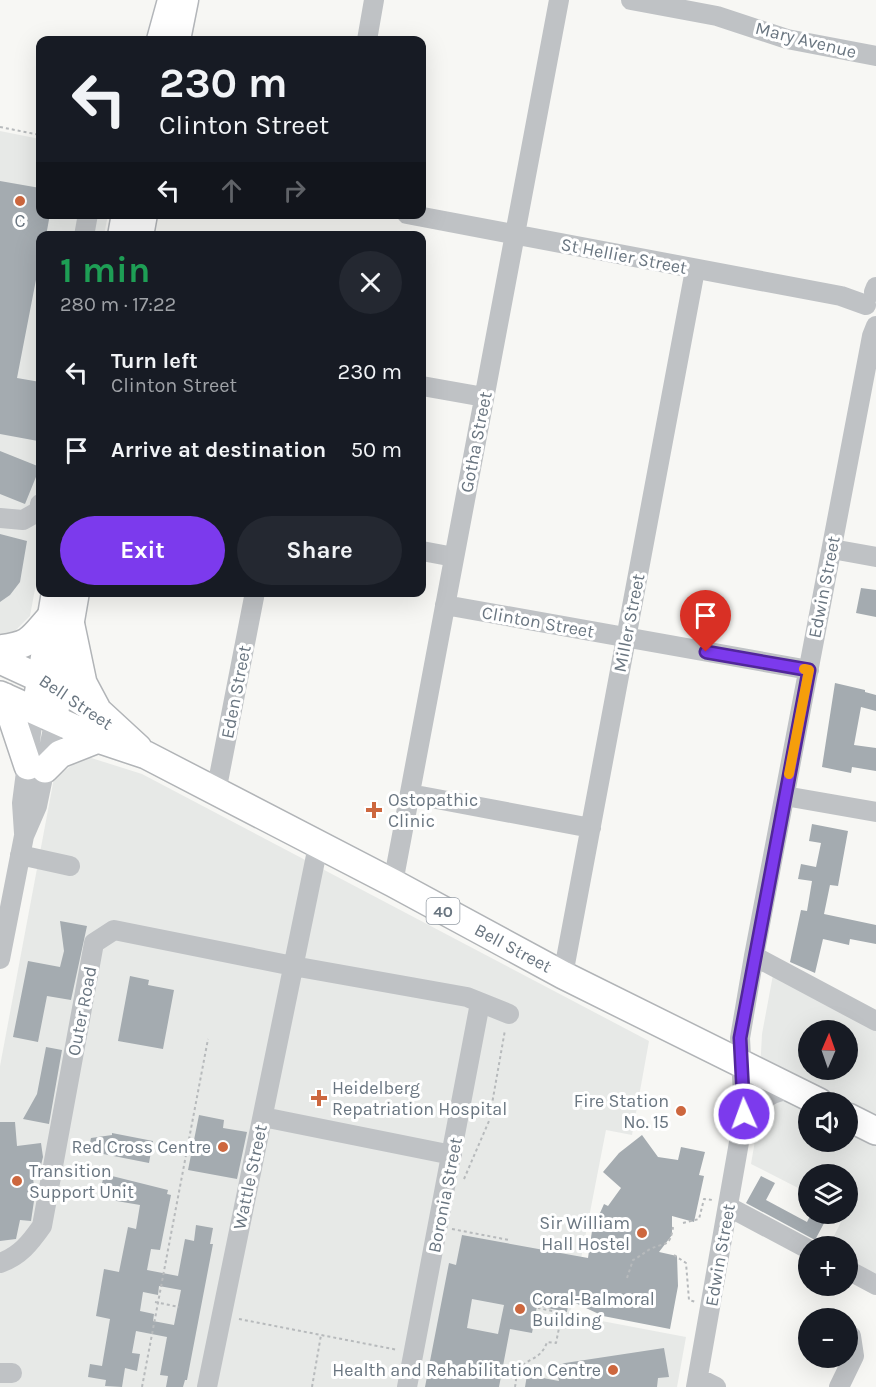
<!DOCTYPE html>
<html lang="en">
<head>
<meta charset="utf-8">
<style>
	:root { --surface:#171b24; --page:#242831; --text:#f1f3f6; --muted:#9ea1a6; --accent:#7c3aed }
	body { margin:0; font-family:Karla,sans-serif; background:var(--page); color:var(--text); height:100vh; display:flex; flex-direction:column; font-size:22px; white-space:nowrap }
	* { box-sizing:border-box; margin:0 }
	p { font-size:20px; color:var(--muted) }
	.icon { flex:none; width:33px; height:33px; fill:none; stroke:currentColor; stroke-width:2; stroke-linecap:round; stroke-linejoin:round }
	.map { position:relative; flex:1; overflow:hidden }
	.side { position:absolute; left:36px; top:231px; width:390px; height:366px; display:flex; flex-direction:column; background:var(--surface); border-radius:12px; box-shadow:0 6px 24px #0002 }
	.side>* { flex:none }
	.top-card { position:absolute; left:36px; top:36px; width:390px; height:183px; border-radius:12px; box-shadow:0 6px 24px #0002; background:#171b24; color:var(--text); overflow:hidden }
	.needle { width:39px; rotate:2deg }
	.tools { position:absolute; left:798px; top:1020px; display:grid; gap:12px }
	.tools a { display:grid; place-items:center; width:60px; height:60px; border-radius:50%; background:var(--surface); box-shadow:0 6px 24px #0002; font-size:30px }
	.pin { position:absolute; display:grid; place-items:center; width:51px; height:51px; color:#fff; margin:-62px -26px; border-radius:50% 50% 50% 0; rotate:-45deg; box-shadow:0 0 6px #0007 }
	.pin .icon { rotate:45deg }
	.me { position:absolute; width:66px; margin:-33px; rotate:358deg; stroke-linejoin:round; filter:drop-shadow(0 0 4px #0008) }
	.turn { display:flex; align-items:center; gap:21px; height:126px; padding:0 24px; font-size:27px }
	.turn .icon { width:78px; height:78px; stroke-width:2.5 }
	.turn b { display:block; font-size:42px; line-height:51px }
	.lanes { display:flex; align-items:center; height:57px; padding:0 24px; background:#0003; justify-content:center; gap:30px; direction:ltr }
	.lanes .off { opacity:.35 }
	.round { display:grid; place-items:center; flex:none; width:63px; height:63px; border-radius:32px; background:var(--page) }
	.headline { display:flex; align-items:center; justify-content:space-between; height:102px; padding:0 24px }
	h1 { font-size:36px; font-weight:700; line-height:45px; color:#1e9e55 }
	.action { display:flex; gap:12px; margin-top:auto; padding:12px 24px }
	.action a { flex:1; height:69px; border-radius:36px; background:var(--accent); color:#fff; font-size:24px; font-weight:700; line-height:69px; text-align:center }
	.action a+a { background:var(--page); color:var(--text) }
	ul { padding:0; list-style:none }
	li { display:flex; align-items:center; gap:18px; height:78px; padding:0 24px }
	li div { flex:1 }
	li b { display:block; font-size:22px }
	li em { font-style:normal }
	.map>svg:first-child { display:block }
</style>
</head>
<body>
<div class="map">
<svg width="876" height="1387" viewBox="0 0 876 1387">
	<rect width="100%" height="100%" fill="#f7f7f4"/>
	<path fill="#e7e9e7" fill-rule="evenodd" d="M 0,131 L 40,139 L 40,214 L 108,215 L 104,235 L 40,236 L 40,562 L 30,616 L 12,634 L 0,635 Z
		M 85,756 L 142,774 L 649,1041 L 632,1135 L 606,1130 L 570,1315 L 686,1337 L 677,1387 L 0,1387 L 0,1066 L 54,778 Z
		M 775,964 L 876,1020 L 876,1280 L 848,1265 L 848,1246 L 829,1246 L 845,1214 L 848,1214 L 848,1174 L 808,1174 L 808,1193 L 751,1164 L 757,1129 L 762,1034 ZM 808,1030 L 848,1030 L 848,1070 L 808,1070 ZM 808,1102 L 848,1102 L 848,1142 L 808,1142 Z"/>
	<path fill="#a4abb0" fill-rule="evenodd" d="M 0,181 L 40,188 L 40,214 L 50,214 L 46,236 L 40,236 L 40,259 L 17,378 L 40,382 L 38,441 L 0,434 Z
		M 0,451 L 40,467 L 25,504 L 0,494 Z
		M 0,534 L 27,541 L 20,582 L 10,595 L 0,602 Z
		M 861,588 L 876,590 L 876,617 L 856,613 Z
		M 835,683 L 865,690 L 865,692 L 876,695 L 876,711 L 861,707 L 854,745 L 876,748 L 876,771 L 852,767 L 851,773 L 822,767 Z
		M 812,824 L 848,831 L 838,886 L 830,885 L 824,914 L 876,925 L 876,944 L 850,939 L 849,945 L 823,939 L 815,973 L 790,962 L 801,910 L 807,911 L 812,881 L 798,879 L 801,864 L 816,867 L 821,843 L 809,841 Z
		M 60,921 L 87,926 L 71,1000 L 47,996 L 38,1042 L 13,1037 L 28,961 L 60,967 L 64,951 Z
		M 130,976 L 149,980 L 148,985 L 174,990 L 163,1049 L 118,1041 Z
		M 46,1047 L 62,1050 L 49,1124 L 23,1119 L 37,1094 Z
		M 199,1115 L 224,1120 L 223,1128 L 247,1132 L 237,1179 L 188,1170 Z
		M 0,1122 L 15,1122 L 17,1146 L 41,1143 L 43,1157 L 40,1169 L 32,1170 L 34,1186 L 31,1200 L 34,1201 L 31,1221 L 20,1220 L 16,1239 L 0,1241 Z
		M 112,1133 L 153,1141 L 149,1163 L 88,1151 L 91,1138 L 112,1135 Z
		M 642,1135 L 658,1157 L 678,1160 L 681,1147 L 705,1152 L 699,1175 L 704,1176 L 694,1222 L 672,1216 L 672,1235 L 659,1252 L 677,1256 L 678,1286 L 670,1329 L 603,1316 L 569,1300 L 567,1312 L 537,1306 L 532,1333 L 510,1329 L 499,1387 L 425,1387 L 449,1263 L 456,1265 L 462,1235 L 588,1258 L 592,1231 L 604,1204 L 608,1206 L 621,1188 L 603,1172 L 619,1153 ZM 472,1299 L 504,1305 L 498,1334 L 467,1328 Z
		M 104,1174 L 168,1190 L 167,1194 L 171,1195 L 160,1250 L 151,1249 L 147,1270 L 178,1276 L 185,1239 L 194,1241 L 196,1225 L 213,1228 L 210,1244 L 213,1244 L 187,1380 L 185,1380 L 183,1387 L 166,1387 L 168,1376 L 160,1375 L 167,1337 L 136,1331 L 132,1353 L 140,1354 L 137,1371 L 125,1368 L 122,1387 L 105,1386 L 106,1380 L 88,1377 L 90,1364 L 102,1366 L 110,1319 L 96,1316 L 104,1269 L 119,1272 L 128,1227 L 136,1229 L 140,1205 L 99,1198 ZM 159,1286 L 181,1290 L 174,1325 L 153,1321 L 154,1314 L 140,1311 L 143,1292 L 158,1295 Z
		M 761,1176 L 775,1183 L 766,1200 L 807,1222 L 811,1214 L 829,1214 L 815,1240 L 746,1203 Z
		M 664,1348 L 669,1377 L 658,1378 L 657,1387 L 525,1387 L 527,1375 L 559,1381 L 556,1366 L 565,1363 Z"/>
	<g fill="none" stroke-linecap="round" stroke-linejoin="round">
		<g stroke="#b3b6ba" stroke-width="27">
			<path id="major" d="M 159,40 L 170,0
				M 178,40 L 186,0
				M 120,236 L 124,214
				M 141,236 L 145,214
				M 34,710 L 54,592
				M 55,719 L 77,592"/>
		</g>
		<g stroke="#b1b4b7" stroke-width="30">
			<path id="highway" d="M 71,626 L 83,683 L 99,713
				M 0,649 C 29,645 30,641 48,620
				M 0,660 L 61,688 L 100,713 L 138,748
				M 0,695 L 98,739 L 146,755 L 393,883 L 563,975 L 819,1102
				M 5,697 L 28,766
				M 45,769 L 60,754 L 98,739
				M 848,1117 L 876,1131"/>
		</g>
		<path stroke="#b7babc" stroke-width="2" stroke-dasharray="3 3" stroke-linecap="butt" d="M 0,127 L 40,135
			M 464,1179 L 489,1121 L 505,1030
			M 683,1223 L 699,1219 L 704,1199 L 713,1200
			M 452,1229 L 509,1240
			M 674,1255 L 686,1263 L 689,1300 L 696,1302
			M 627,1278 L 633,1260 C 639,1257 644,1253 650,1249 C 665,1242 670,1248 673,1227
			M 155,1302 L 179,1307
			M 239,1319 L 398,1350
			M 142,1387 L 208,1039
			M 312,1387 L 321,1335
			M 515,1387 C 516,1382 516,1376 518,1371 C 525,1358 541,1361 547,1342 L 556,1343 L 562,1313 L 538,1308"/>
		<path stroke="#bfc2c5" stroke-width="20" d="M 631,0 L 717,16 L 787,39 L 876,56
			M 367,40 L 374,0
			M 407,214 L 841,296 L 866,305
			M 84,236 L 88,214
			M 874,292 L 876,287
			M 422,386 L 484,397
			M 0,518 L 23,520 L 39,511 L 40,504
			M 832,549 L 876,557
			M 422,551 L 454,557
			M 445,605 L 809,670
			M 216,792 L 255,592
			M 410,794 L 591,828
			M 785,796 L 876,812
			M 24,833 L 22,803 L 34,710
			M 20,855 L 70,866
			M 393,883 L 559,0
			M 754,956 L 876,1021
			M 0,959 L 24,836 L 37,806 L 55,719
			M 563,975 L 695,270
			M 263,1117 L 452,1155
			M 742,1123 C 758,1105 768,1089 794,1090
			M 729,1207 L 808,1249
			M 0,1263 C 20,1256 30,1243 42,1226 L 94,943 L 114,930 L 293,966 L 467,997 L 509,1014
			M 848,1270 L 876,1285
			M 0,1373 L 12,1373
			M 698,1378 L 716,1387
			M 207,1387 L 318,846
			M 407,1387 L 480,1003
			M 696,1387 L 744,1114 L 740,1038 L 754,956 L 872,336 L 876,326
			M 839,1387 L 854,1356 L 851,1336"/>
		<use href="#major" stroke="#fff" stroke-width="24"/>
		<use href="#highway" stroke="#fff" stroke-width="27"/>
	</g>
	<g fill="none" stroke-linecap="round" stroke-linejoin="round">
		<g stroke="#51269a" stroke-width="15">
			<path id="route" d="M 706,652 L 809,670 L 740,1038 L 744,1114"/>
		</g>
		<use href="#route" stroke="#7c3aed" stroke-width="10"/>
		<path stroke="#f59e0b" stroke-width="10" d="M 789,774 L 809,670 L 804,669"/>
	</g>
	<g fill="#cd673e" stroke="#fff" stroke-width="2">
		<circle cx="20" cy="201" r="6"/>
		<path d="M371 801h6v6h6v6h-6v6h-6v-6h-6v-6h6z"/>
		<path d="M316 1089h6v6h6v6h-6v6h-6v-6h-6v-6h6z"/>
		<circle cx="681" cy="1111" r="6"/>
		<circle cx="223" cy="1147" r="6"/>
		<circle cx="17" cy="1181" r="6"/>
		<circle cx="642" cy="1233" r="6"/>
		<circle cx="520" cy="1309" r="6"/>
		<circle cx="613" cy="1370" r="6"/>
	</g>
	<g text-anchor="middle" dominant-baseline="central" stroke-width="6" stroke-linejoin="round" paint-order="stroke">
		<rect fill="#fff" stroke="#979fa7" stroke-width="1.5" x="426.5" y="898" width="33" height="26" rx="4.5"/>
		<g font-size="16" font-weight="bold" fill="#6a7681">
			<text x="443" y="911">40</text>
		</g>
		<g font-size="18" fill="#6a7681" stroke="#fff">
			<text transform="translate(806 40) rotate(14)">Mary Avenue</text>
			<text transform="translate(624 256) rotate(11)">St Hellier Street</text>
			<text transform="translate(476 442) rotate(-79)">Gotha Street</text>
			<text transform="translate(824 587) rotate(-79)">Edwin Street</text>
			<text transform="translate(538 622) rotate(10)">Clinton Street</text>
			<text transform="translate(629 623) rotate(-79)">Miller Street</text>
			<text transform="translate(236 692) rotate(-79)">Eden Street</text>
			<text transform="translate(76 702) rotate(34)">Bell Street</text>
			<text transform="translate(513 948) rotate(28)">Bell Street</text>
			<text transform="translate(82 1011) rotate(-79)">Outer Road</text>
			<text transform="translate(250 1177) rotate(-78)">Wattle Street</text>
			<text transform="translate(445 1195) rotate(-79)">Boronia Street</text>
			<text transform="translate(720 1255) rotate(-80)">Edwin Street</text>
		</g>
		<g font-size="18" fill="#6a7681" stroke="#fff" text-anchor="start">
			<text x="20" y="221" text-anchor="middle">C</text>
			<text x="388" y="800">Ostopathic<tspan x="388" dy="21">Clinic</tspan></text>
			<text x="332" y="1088">Heidelberg<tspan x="332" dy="21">Repatriation Hospital</tspan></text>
			<text x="669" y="1101" text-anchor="end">Fire Station<tspan x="669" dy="21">No. 15</tspan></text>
			<text x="211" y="1147" text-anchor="end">Red Cross Centre</text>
			<text x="29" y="1171">Transition<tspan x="29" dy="21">Support Unit</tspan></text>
			<text x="630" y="1223" text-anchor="end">Sir William<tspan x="630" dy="21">Hall Hostel</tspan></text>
			<text x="532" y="1299">Coral-Balmoral<tspan x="532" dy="21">Building</tspan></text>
			<text x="601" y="1370" text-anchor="end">Health and Rehabilitation Centre</text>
		</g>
	</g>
</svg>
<div class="tools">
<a><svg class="needle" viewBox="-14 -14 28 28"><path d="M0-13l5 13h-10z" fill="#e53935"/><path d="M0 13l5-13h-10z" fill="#9ea1a6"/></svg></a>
<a><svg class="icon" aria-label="sound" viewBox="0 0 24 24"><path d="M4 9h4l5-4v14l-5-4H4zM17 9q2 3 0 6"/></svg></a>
<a><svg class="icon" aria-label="layers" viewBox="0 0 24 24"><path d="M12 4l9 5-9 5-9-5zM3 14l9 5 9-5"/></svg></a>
<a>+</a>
<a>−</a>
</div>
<div class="pin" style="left:706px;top:652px;background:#d93025"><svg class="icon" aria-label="arrive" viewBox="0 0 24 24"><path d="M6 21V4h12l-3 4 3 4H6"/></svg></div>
<svg class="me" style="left:744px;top:1114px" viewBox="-20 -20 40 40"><circle r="17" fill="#7c3aed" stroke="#fff" stroke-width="3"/><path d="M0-11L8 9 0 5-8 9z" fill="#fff"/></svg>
<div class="top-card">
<div class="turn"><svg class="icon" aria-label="left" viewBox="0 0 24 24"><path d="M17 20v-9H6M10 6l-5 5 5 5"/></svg><div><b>230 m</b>Clinton Street</div></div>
<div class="lanes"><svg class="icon" aria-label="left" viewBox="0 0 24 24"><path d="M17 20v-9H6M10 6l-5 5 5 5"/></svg><svg class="icon off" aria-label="ahead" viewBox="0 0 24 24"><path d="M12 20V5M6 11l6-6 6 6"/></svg><svg class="icon off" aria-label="right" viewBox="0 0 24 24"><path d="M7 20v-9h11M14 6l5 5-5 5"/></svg></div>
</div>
<section class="side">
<div class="headline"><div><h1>1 min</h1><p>280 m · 17:22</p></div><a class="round"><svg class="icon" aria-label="close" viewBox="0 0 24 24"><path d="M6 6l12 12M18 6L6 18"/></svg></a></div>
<ul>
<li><svg class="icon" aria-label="left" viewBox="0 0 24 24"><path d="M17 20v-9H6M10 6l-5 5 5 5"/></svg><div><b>Turn left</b><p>Clinton Street</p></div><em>230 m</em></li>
<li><svg class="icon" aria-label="arrive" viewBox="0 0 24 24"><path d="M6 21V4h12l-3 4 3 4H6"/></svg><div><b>Arrive at destination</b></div><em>50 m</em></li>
</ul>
<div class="action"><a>Exit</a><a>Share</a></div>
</section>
</div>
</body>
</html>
